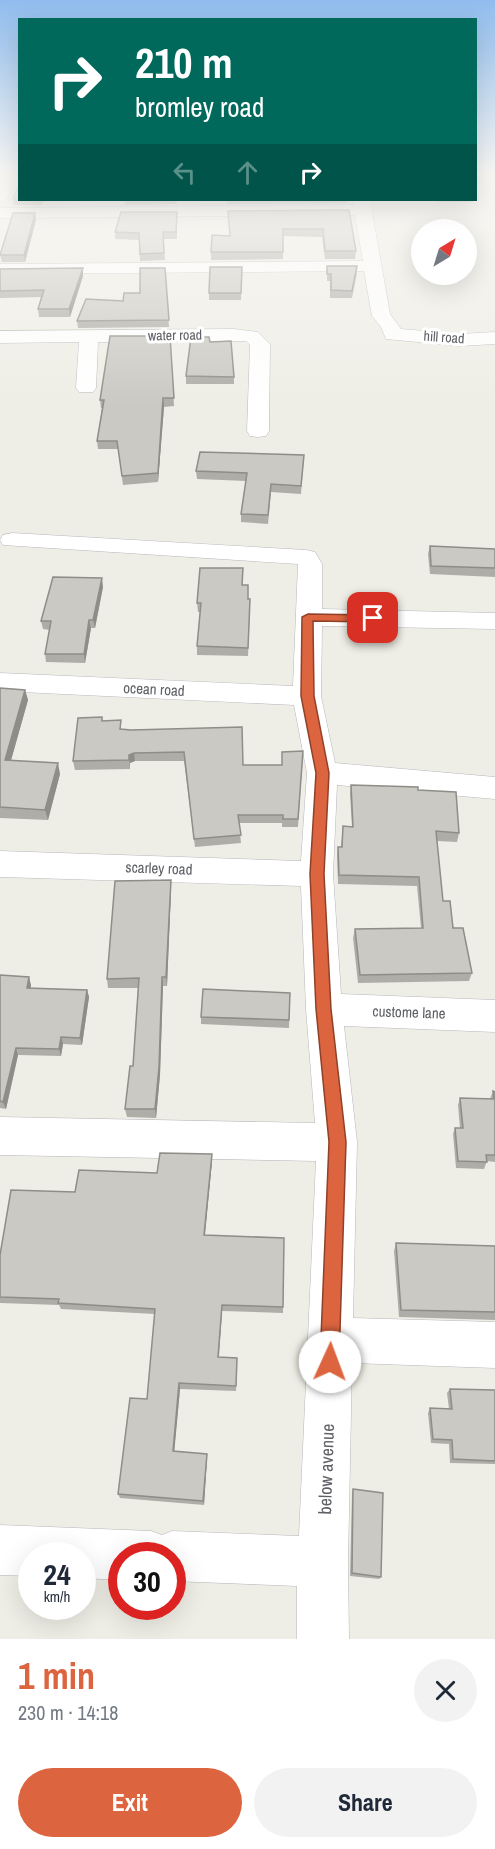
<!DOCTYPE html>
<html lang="en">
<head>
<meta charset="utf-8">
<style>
	:root { --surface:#fff; --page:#f2f2f3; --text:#1f2937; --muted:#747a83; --accent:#dc643f }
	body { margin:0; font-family:"Archivo Narrow",sans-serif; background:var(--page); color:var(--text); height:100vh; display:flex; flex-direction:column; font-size:22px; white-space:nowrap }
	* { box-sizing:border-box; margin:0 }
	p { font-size:20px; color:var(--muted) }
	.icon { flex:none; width:33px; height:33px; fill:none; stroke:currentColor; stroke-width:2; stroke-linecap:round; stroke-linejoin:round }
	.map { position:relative; height:1639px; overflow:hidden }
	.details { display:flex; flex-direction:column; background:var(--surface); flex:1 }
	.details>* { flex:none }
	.guide { position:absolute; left:18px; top:18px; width:459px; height:183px; border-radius:0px; box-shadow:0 6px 24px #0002; background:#00695c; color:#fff; overflow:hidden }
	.needle { width:39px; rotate:38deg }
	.controls { position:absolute; left:411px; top:219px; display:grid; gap:12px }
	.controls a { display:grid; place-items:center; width:66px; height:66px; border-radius:50%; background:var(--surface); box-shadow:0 6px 24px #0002; font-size:30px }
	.speed { position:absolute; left:18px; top:1542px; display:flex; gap:12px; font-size:30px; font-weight:700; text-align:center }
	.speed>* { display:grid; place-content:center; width:78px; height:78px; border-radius:50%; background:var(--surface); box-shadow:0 6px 24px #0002; line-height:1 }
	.speed small { font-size:15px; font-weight:400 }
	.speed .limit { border:9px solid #d22; background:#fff; color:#111 }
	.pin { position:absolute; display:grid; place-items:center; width:51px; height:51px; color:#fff; margin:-26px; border-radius:12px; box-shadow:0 3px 9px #0006 }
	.me { position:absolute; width:66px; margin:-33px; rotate:2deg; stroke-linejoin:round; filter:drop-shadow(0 0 4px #0008) }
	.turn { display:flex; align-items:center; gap:21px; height:126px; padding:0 18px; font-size:27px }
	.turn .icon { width:78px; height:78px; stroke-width:2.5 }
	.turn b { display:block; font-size:42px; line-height:51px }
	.lanes { display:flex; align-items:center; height:57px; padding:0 18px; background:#0003; justify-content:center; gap:30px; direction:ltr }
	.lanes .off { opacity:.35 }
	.round { display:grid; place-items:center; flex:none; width:63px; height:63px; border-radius:32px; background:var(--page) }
	.overview { display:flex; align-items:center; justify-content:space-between; height:102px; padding:0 18px }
	h1 { font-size:36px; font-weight:700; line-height:45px; color:var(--accent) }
	.primary-button { display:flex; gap:12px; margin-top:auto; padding:12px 18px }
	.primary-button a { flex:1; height:69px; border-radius:36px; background:var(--accent); color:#fff; font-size:24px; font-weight:700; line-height:69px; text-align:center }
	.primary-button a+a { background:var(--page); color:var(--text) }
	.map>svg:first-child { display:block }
</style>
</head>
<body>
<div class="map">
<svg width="495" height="1639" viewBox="0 0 495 1639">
	<rect width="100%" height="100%" fill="#efeee6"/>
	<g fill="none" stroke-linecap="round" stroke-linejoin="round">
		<g stroke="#b6b7bc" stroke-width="1">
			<path id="minor" d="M 5,175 L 20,177 L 5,200 L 0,202 L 0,184 Z
				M 483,175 L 495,175 L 495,192 L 490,190 Z
				M 355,200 L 370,200 L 390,314 L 401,329 L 460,334 L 495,332 L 495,344 L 460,346 L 386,339 L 381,327 L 372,316 L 364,271 L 0,274 L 0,264 L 363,261 L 355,215 L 0,218 L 0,208 L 354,205 Z
				M 234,329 L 258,332 L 270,344 L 269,431 L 266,436 L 258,437 L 250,436 L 247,431 L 250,345 L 246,341 L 98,342 L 96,388 L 93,392 L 79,392 L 76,388 L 79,342 L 0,343 L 0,331 Z
				M 12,533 L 306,550 L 315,552 L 322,564 L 322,609 L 495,613 L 495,629 L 322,626 L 321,696 L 335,763 L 495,777 L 495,799 L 337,785 L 333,874 L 341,994 L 495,1000 L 495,1032 L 344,1026 L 357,1142 L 353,1318 L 495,1322 L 495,1368 L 352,1363 L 348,1562 L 349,1639 L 297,1639 L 297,1586 L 172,1581 L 172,1556 L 122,1556 L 122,1580 L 82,1578 L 82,1556 L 32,1556 L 32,1576 L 0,1575 L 0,1525 L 151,1531 L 162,1535 L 172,1531 L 299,1536 L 316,1161 L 0,1155 L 0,1117 L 315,1123 L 306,1009 L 301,886 L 0,877 L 0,851 L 301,861 L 307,773 L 294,705 L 0,691 L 0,673 L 293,686 L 298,564 L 3,545 L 0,540 L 3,535 Z"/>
		</g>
		<use href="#minor" fill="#fff" fill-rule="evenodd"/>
	</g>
	<path fill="#afada8" d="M 20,184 L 20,200 L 45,200 L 42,205 L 14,205 L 13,198 Z
		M 125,200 L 177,200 L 177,204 L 125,205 Z
		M 227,200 L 347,200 L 347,203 L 227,204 Z
		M 436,200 L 473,200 L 473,202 L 437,202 Z
		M 349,210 L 356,251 L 355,259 L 325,259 L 322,237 L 283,236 L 283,259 L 211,260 L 211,252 L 229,236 Z
		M 177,212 L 177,239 L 163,239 L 165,260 L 140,261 L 139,240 L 115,239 L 115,232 Z
		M 36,220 L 25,262 L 2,262 L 0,255 Z
		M 327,266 L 357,273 L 352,298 L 330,298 L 330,281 L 327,281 Z
		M 242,267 L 241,300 L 209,300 L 209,293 Z
		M 165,268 L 169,327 L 78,328 L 77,321 L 140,293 Z
		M 0,269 L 83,276 L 70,317 L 39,317 L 38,309 L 41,297 L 0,298 Z
		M 170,336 L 174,406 L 164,407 L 158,482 L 123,485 L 118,449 L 98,449 L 97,441 L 102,408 L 101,408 L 100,400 Z
		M 210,342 L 234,377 L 234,384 L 186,384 L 186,376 Z
		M 304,455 L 301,494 L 271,492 L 268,524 L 241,522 L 241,514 L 246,481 L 197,479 L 196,471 Z
		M 430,546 L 495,549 L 495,577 L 430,574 L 428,554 Z
		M 242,585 L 248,599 L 250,607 L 248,656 L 197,655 L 197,646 L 200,612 L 198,612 L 197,603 Z
		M 103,587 L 95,628 L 91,628 L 85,663 L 46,662 L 45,654 L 50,630 L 43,629 L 41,621 Z
		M 0,688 L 25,690 L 28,700 L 11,760 L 60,774 L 48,820 L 0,818 Z
		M 102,717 L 103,721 L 122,729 L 243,765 L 282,765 L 303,751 L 298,827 L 282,827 L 282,823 L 239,823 L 241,843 L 195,847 L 184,761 L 135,761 L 130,763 L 130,769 L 75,770 L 73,761 Z
		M 351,785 L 418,790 L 459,833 L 457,842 L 437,841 L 443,901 L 472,973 L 469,981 L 358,983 L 353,938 L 355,929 L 421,928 L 417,886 L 338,884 L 337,856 L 338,847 L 341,847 L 343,826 L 352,827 L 350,794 Z
		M 171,890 L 167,986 L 163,986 L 160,1075 L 156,1118 L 127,1117 L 125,1109 L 133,1066 L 138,988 L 108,988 L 107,979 Z
		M 0,975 L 31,985 L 31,988 L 87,990 L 89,997 L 82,1045 L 63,1044 L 61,1056 L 18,1055 L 6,1109 L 0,1108 Z
		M 290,993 L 289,1028 L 201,1024 L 201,1017 Z
		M 493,1091 L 495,1092 L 495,1162 L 487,1161 L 484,1169 L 456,1168 L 453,1134 L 455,1128 L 460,1128 L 458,1105 L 460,1098 L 490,1099 Z
		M 212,1154 L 212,1161 L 205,1236 L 283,1307 L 283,1313 L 222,1311 L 219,1357 L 237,1358 L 236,1391 L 180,1389 L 174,1451 L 207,1458 L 204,1505 L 120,1498 L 118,1494 L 147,1399 L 155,1314 L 61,1309 L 59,1305 L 0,1303 L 0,1255 L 75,1192 L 157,1173 Z
		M 396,1243 L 495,1246 L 495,1320 L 399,1317 L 394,1251 Z
		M 450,1389 L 495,1390 L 495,1464 L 450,1463 L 449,1444 L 431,1443 L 428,1413 L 430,1408 L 449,1409 L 447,1393 Z
		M 353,1489 L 381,1577 L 379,1579 L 350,1576 L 352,1493 Z"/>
	<path fill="#8e8d88" d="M 35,213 L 36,220 L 25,262 L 24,255 Z
		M 83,268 L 83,276 L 70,317 L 69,309 Z
		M 163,398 L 164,407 L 158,482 L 158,473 Z
		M 102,578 L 103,587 L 95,628 L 93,620 Z
		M 89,620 L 91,628 L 85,663 L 84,654 Z
		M 25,690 L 28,700 L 8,771 L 5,760 Z
		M 134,753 L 135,761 L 130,763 L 130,769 L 129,755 Z
		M 58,763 L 60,774 L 48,820 L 45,810 Z
		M 171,880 L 171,890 L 167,986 L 166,977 Z
		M 29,977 L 31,985 L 29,996 L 27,988 Z
		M 162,977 L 163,986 L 160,1075 L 156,1118 L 155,1109 Z
		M 87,990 L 89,997 L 82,1045 L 80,1038 Z
		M 61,1037 L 63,1044 L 61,1056 L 59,1049 Z
		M 16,1048 L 18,1055 L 6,1109 L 3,1102 Z
		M 212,1154 L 212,1161 L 204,1242 L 204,1235 Z
		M 222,1305 L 222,1311 L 218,1362 L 218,1357 Z
		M 179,1383 L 180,1389 L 174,1455 L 173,1451 Z
		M 207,1454 L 207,1458 L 204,1505 L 203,1501 Z"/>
	<path fill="#cbc9c3" stroke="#8e8d88" stroke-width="1.5" d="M 20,184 L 20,198 L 13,198 Z
		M 349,210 L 356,251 L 325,251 L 323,229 L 283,229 L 283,252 L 211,252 L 212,235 L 230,236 L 228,211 Z
		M 121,212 L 177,212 L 176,232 L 163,232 L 164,253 L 140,254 L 139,233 L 115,232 Z
		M 13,213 L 35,213 L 24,255 L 0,255 Z
		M 327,266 L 357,266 L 352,291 L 331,290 L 331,274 L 327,274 Z
		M 210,267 L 242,267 L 241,293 L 209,293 Z
		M 83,268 L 69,309 L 38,309 L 44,290 L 0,291 L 0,269 Z
		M 140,268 L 165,268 L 169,320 L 77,321 L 86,299 L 123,301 L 124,293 L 140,293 Z
		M 110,336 L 170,336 L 174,398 L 163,398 L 158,473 L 122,476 L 117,441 L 97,441 L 104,400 L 100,400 Z
		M 191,337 L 209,337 L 210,342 L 231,341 L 234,377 L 186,376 Z
		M 200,452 L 304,455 L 301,486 L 271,484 L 268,515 L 241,514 L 247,473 L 196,471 Z
		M 430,546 L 495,549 L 495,568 L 431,566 Z
		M 200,568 L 243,568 L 242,585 L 248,585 L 248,599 L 250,599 L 248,648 L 197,646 L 201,603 L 197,603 Z
		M 53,577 L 102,578 L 93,620 L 89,620 L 84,654 L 45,654 L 51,621 L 41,621 Z
		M 0,688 L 25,690 L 5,760 L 58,763 L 45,810 L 0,807 Z
		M 102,717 L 102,721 L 121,720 L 120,729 L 131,730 L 242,727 L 243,765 L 282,765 L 282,752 L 303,751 L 298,819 L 283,819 L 283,815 L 238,815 L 241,835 L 194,839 L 184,752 L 134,753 L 129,755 L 129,760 L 73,761 L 78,718 Z
		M 351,785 L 418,787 L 418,790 L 456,792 L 459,833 L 436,831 L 443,901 L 450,901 L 453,928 L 463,928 L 472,973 L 360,975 L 355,929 L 423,928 L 419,877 L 339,875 L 338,847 L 342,847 L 343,826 L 353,827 Z
		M 171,880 L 166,977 L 162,977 L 159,1067 L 155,1109 L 125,1109 L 130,1066 L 133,1066 L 139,978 L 107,979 L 115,881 Z
		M 0,975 L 29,977 L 27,988 L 87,990 L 80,1038 L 61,1037 L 59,1049 L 16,1048 L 3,1102 L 0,1101 Z
		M 203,989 L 290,993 L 289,1020 L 201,1017 Z
		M 493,1091 L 495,1092 L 495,1155 L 486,1155 L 487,1162 L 458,1161 L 455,1128 L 463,1128 L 460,1098 L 494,1099 Z
		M 160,1153 L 212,1154 L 204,1235 L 284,1238 L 283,1307 L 222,1305 L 218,1357 L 237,1358 L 236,1386 L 179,1383 L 173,1451 L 207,1454 L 203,1501 L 118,1494 L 130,1398 L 147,1399 L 155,1309 L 58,1303 L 59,1299 L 0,1297 L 0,1255 L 11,1190 L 75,1192 L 79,1170 L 157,1173 Z
		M 396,1243 L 495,1246 L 495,1312 L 401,1310 Z
		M 450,1389 L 495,1390 L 495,1461 L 453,1459 L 452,1440 L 433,1439 L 430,1408 L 452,1409 Z
		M 353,1489 L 383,1493 L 381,1577 L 352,1573 Z"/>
	<linearGradient id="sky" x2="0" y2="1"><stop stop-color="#90bdee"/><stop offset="0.43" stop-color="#f8f7f4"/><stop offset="1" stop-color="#f8f7f4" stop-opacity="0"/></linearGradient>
	<rect width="495" height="405" fill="url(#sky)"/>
	<path fill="#dc643f" stroke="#8f4129" stroke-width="1.5" d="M 308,614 L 373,615 L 379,618 L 373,622 L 313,621 L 314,696 L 329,773 L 324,874 L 331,1009 L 346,1142 L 339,1362 L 337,1369 L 330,1372 L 323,1369 L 320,1362 L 329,1142 L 316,1009 L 310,874 L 316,773 L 301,696 L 302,617 Z"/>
	<g text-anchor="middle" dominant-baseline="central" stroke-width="6" stroke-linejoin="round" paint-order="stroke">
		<g font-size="14" fill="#5e6065" stroke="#fff">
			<text transform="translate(175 335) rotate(-1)">water road</text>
			<text transform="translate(444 337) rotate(4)">hill road</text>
		</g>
		<g font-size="15" fill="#5e6065" stroke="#fff">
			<text transform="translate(154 689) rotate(3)">ocean road</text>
			<text transform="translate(159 868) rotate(2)">scarley road</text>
			<text transform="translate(409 1012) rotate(2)">custome lane</text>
		</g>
		<g font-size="18" fill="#5e6065" stroke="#fff">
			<text transform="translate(326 1469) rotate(-88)">below avenue</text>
		</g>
	</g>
</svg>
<div class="controls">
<a><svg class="needle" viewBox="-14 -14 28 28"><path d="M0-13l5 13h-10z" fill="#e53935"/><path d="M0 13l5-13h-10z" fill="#747a83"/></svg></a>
</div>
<div class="speed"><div>24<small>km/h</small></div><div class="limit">30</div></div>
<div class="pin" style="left:373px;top:618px;background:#d93025"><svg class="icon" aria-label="arrive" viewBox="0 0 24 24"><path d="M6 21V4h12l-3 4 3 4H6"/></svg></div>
<svg class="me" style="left:330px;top:1362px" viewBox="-20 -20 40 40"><circle r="19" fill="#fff"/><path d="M0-13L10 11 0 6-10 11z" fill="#dc643f"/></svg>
<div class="guide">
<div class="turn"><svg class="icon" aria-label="right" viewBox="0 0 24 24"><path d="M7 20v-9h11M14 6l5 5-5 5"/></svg><div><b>210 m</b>bromley road</div></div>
<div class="lanes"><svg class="icon off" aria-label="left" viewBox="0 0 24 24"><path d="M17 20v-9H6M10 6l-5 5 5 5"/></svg><svg class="icon off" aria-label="ahead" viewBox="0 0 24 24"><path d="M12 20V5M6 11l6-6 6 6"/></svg><svg class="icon" aria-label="right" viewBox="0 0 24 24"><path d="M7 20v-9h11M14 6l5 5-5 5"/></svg></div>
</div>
</div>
<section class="details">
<div class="overview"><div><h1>1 min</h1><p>230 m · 14:18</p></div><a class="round"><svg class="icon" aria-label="close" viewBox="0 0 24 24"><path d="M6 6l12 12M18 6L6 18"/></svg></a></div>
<div class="primary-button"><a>Exit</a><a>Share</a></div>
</section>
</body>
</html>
